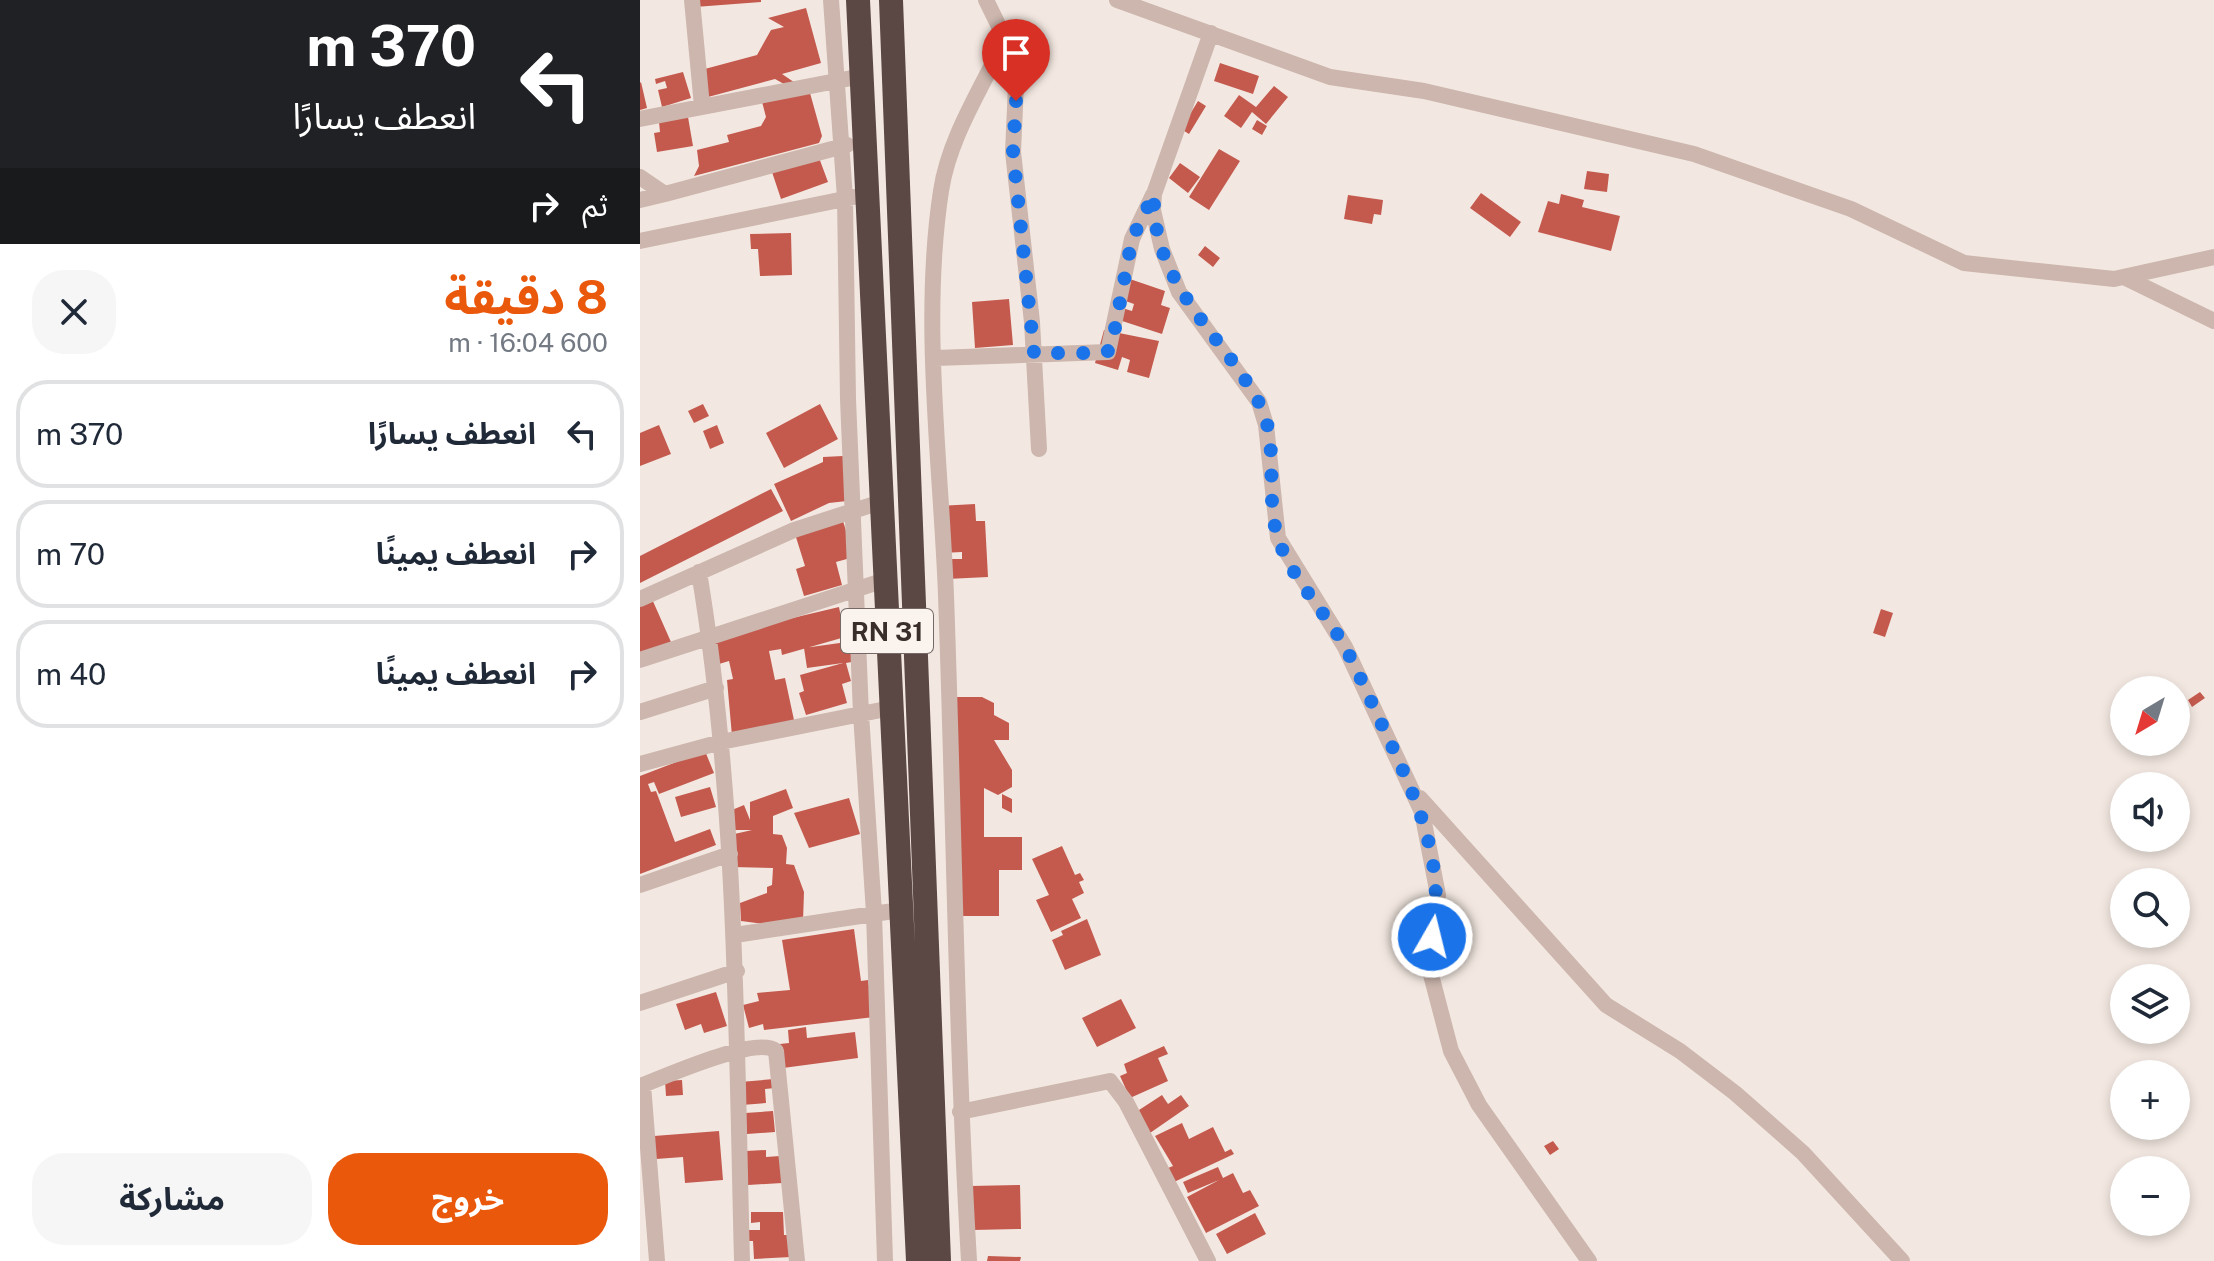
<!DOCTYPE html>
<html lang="ar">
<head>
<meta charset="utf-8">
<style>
	:root { --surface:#fff; --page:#f6f6f7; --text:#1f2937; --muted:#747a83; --line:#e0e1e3; --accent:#ea580c }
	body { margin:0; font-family:"Public Sans","Noto Sans Arabic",sans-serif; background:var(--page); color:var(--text); direction:rtl; height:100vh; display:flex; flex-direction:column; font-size:30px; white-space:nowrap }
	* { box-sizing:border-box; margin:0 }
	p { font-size:26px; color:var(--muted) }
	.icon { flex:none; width:44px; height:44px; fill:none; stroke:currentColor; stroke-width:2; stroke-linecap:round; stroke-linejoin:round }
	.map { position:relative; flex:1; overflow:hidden; direction:ltr }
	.drawer { display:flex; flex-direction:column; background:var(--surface); width:640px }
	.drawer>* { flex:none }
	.guide { background:#202124; color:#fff; overflow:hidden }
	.needle { width:52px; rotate:218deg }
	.buttons { position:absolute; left:1470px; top:676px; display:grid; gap:16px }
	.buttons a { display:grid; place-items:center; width:80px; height:80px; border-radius:50%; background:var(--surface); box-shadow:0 4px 12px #0003; font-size:40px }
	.pin { position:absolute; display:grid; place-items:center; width:68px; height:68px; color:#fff; margin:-82px -34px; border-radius:50% 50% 50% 0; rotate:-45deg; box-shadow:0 0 8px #0007 }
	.pin .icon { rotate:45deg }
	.me { position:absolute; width:88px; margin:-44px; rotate:8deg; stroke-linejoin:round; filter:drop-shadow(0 0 6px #0008) }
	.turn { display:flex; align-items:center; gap:28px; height:168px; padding:0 32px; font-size:36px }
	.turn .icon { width:104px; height:104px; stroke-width:2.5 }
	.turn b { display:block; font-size:56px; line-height:68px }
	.then { display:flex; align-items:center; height:76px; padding:0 32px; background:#0003; gap:16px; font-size:30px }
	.round { display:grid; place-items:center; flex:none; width:84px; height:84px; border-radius:32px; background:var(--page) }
	.summary { display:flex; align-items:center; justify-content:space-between; height:136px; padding:0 32px }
	h1 { font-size:48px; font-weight:700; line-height:60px; color:var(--accent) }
	.action { display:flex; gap:16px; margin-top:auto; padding:16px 32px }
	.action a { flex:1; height:92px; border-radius:32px; background:var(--accent); color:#fff; font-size:32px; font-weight:700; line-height:92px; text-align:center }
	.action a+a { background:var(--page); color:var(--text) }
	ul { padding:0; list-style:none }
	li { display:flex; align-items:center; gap:24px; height:108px; margin:0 16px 12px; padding:0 16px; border:4px solid var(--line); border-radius:32px }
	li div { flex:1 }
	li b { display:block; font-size:30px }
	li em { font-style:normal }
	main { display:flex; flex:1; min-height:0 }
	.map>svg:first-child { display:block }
</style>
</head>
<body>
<main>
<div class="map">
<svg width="1574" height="1261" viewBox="0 0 1574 1261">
	<rect width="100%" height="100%" fill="#f3e8e1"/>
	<path fill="#c45a4e" d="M 54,0 L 121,0 L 121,2 L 55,7 Z
		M 166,8 L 181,63 L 142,74 L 170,93 L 182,136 L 179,143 L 54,176 L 59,166 L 57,150 L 89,142 L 87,135 L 121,126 L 126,117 L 121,98 L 144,84 L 135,79 L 68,97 L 61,70 L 117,55 L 131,30 L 144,27 L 128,18 Z
		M 580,63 L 619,76 L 613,94 L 574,81 Z
		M 43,72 L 51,98 L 22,107 L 18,90 L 27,88 L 25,81 L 16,84 L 15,79 Z
		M 1,82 L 7,108 L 0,110 L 0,83 Z
		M 634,86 L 648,97 L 626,124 L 612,112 L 601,128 L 584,116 L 599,95 L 616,107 Z
		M 558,101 L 566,106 L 549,134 L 541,129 Z
		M 48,117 L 53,146 L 17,152 L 14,133 L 20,132 L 19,122 Z
		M 617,120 L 627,126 L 622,135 L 612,129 Z
		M 579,149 L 600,161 L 569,210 L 549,197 Z
		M 178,155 L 188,182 L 141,199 L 132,172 Z
		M 540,163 L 560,177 L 548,193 L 529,178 Z
		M 947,171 L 969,174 L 967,192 L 944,189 Z
		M 841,193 L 881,222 L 870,237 L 830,208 Z
		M 921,194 L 944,200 L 942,207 L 980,216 L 971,251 L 898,232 L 908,201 L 919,204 Z
		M 708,195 L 743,200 L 741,215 L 734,214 L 732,224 L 704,219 Z
		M 151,233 L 152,275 L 120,276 L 118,249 L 111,249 L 110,234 Z
		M 565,246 L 580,258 L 573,267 L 558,255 Z
		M 484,277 L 525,291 L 521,305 L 530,308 L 522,334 L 476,319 L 479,307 L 492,311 L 494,304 L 477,298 Z
		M 369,299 L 373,345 L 335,348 L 332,302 Z
		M 464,330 L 519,341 L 509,378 L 487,372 L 490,360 L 482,357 L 478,370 L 455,363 Z
		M 63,404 L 69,416 L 54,423 L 48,411 Z
		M 180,404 L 198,439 L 144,468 L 126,433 Z
		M 19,425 L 31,454 L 0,466 L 0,433 Z
		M 77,425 L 84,443 L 70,449 L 63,431 Z
		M 203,456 L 207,501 L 189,503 L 151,521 L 134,484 L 183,462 L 183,457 Z
		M 131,489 L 143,511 L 0,583 L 0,556 Z
		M 335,504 L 336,521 L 345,521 L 348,577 L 307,579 L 307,559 L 322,559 L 322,552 L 302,553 L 298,506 Z
		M 203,521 L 214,557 L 196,562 L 202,585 L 164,596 L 156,569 L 165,566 L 155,534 Z
		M 12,599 L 31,642 L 0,656 L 0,605 Z
		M 199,607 L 205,637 L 142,655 L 141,649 L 129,651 L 135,680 L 145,678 L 154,720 L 92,736 L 87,680 L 93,679 L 89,661 L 79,664 L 73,637 Z
		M 1241,609 L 1253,613 L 1245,637 L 1233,633 Z
		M 214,641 L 217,661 L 206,663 L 211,681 L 202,684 L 207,703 L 166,715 L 159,693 L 164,691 L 160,675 L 203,663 L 167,668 L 164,648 Z
		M 1560,692 L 1565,698 L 1552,707 L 1548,700 Z
		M 306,697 L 342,697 L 354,703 L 354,715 L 369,723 L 369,740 L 354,740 L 372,770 L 372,787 L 358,795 L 344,788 L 344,837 L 382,837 L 382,870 L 359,870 L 359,916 L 319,916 Z
		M 65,751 L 74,773 L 19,794 L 14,782 L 8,784 L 11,792 L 16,791 L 35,842 L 70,829 L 76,845 L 0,874 L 0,776 Z
		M 70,787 L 76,807 L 41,817 L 35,797 Z
		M 146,789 L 153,808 L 133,816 L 133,834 L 142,835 L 147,848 L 146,864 L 154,865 L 164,892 L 163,921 L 147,927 L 101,921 L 100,903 L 127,893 L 127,887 L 132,885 L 133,868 L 92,867 L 90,835 L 112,830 L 95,830 L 92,810 L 104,805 L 110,820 L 110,802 Z
		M 362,794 L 372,799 L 372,813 L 362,808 Z
		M 209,798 L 220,834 L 169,848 L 154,813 Z
		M 422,846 L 435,875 L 440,873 L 444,880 L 439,882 L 444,893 L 432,899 L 441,918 L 411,932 L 396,900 L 409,895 L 392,859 Z
		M 447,919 L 461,955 L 425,970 L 412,940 L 423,935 L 421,931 Z
		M 214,929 L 221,981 L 228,980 L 234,1017 L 124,1030 L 123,1024 L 109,1028 L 103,1005 L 119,1001 L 117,993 L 150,990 L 142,940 Z
		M 76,992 L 87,1026 L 64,1033 L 61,1024 L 45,1030 L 36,1004 Z
		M 481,999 L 496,1028 L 457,1047 L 442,1018 Z
		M 166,1027 L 167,1038 L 215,1032 L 218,1058 L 143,1068 L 140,1044 L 149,1043 L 148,1030 Z
		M 524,1046 L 528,1054 L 518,1058 L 528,1081 L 490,1098 L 480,1076 L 487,1073 L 484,1064 Z
		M 134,1079 L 135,1088 L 125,1089 L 126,1103 L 102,1105 L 100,1082 Z
		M 42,1080 L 43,1095 L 26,1096 L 25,1081 Z
		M 522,1095 L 528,1104 L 541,1095 L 549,1106 L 510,1133 L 496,1112 Z
		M 133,1111 L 135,1132 L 107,1134 L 105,1113 Z
		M 542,1123 L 549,1139 L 573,1127 L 585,1152 L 591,1149 L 594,1154 L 534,1182 L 528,1168 L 533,1166 L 515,1136 Z
		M 79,1131 L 83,1180 L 45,1183 L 43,1157 L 16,1159 L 14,1136 Z
		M 913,1141 L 919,1149 L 910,1155 L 904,1146 Z
		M 126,1150 L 126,1157 L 140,1156 L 142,1183 L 108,1185 L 106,1151 Z
		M 578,1167 L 583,1178 L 593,1173 L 603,1193 L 610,1190 L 619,1206 L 566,1233 L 547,1197 L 579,1180 L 548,1193 L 543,1182 Z
		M 380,1185 L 381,1229 L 333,1230 L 330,1186 Z
		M 111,1212 L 143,1212 L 144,1235 L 150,1235 L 151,1257 L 114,1259 L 113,1241 L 108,1241 L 108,1230 L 120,1230 L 120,1222 L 111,1223 Z
		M 615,1213 L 626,1234 L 587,1254 L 576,1234 Z
		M 348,1256 L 381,1257 L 380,1261 L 347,1261 Z"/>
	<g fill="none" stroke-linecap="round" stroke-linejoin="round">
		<path stroke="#ccb6ad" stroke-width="16" d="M 52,0 L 62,106
			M 191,0 L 205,198 L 208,399 L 221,714 L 234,913 L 245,1261
			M 346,0 L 377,63 L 373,152 L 392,322 L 399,449
			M 477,0 L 690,77 L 784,91 L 1054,154 L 1211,209 L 1324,263 L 1474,279 L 1574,257
			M 571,33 L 514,194 L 513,210 L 522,249 L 539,292 L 619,402 L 626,425 L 638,538 L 705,647 L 782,812 L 798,895 L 790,971 L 811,1051 L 839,1105 L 949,1261
			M 0,119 L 222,76
			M 0,177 L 25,194 L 207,145
			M 0,200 L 25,194
			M 0,241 L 214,197
			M 1486,278 L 1574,321
			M 295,358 L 468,352 L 492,239 L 513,195
			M 59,572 C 97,800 96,1031 102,1261
			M 0,599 L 154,530 L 241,502
			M 0,660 L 245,580
			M 0,712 L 76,688
			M 0,764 L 81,742 L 251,708
			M 780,798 L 966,1005 L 1040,1051 L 1095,1093 L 1163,1153 L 1262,1261
			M 0,885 L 90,854
			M 95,935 L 260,910
			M 0,1003 L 97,971
			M 3,1085 L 17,1261
			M 0,1086 C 25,1077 116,1035 136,1051 L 157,1261
			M 320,1112 L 470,1081 L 486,1102 L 568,1261
			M 329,1261 C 316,1039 314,817 306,595 C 301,464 281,321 301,191 C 309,137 343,86 366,37"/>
		<path stroke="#5b4743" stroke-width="24" d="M 218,0 L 278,1261
			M 251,0 L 299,1261"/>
	</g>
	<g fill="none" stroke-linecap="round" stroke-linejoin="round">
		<path stroke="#1a73e8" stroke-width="14" stroke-dasharray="0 25.2" d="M 376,101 L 373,152 L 394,353 L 465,353 L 471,349 L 492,239 L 514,194 C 511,283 579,330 618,401 C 641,440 624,496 638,538 C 650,577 685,611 705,647 C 719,673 731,702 744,729 C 775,796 807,862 792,937"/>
	</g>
	<g text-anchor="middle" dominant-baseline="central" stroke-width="7" stroke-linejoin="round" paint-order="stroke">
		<rect fill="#fbf3ee" stroke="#746966" stroke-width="2" x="201" y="609" width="92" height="44" rx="6"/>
		<g font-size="26" font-weight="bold" fill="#3a2e2b">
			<text x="247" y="631">RN 31</text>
		</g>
	</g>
</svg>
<div class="buttons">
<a><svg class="needle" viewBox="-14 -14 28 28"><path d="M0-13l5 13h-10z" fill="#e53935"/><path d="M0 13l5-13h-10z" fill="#747a83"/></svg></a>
<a><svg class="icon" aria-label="sound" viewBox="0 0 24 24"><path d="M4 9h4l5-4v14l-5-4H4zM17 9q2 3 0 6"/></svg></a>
<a><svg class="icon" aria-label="search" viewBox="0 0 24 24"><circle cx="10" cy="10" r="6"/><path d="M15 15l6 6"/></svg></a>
<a><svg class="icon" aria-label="layers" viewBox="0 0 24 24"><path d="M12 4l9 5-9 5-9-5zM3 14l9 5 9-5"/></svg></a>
<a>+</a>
<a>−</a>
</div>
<div class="pin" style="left:376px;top:101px;background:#d93025"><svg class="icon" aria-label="arrive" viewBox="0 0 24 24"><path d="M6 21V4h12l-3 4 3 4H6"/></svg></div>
<svg class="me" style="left:792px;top:937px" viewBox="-20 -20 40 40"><circle r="17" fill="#1a73e8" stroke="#fff" stroke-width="3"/><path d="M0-11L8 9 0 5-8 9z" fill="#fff"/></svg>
</div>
<section class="drawer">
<div class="guide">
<div class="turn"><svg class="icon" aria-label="left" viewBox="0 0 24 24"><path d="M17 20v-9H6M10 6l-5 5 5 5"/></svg><div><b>370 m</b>انعطف يسارًا</div></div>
<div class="then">ثم<svg class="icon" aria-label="right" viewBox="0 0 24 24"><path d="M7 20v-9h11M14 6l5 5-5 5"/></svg></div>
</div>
<div class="summary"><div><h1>8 دقيقة</h1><p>600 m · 16:04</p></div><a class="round"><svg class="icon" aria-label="close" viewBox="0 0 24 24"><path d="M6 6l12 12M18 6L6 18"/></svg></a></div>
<ul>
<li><svg class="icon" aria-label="left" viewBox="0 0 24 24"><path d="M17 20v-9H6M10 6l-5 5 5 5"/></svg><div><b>انعطف يسارًا</b></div><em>370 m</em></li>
<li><svg class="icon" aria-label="right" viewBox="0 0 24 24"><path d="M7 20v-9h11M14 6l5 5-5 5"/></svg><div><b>انعطف يمينًا</b></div><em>70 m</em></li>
<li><svg class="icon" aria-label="right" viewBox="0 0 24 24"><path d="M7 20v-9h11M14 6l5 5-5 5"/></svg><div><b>انعطف يمينًا</b></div><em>40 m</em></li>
</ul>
<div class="action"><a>خروج</a><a>مشاركة</a></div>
</section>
</main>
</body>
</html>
